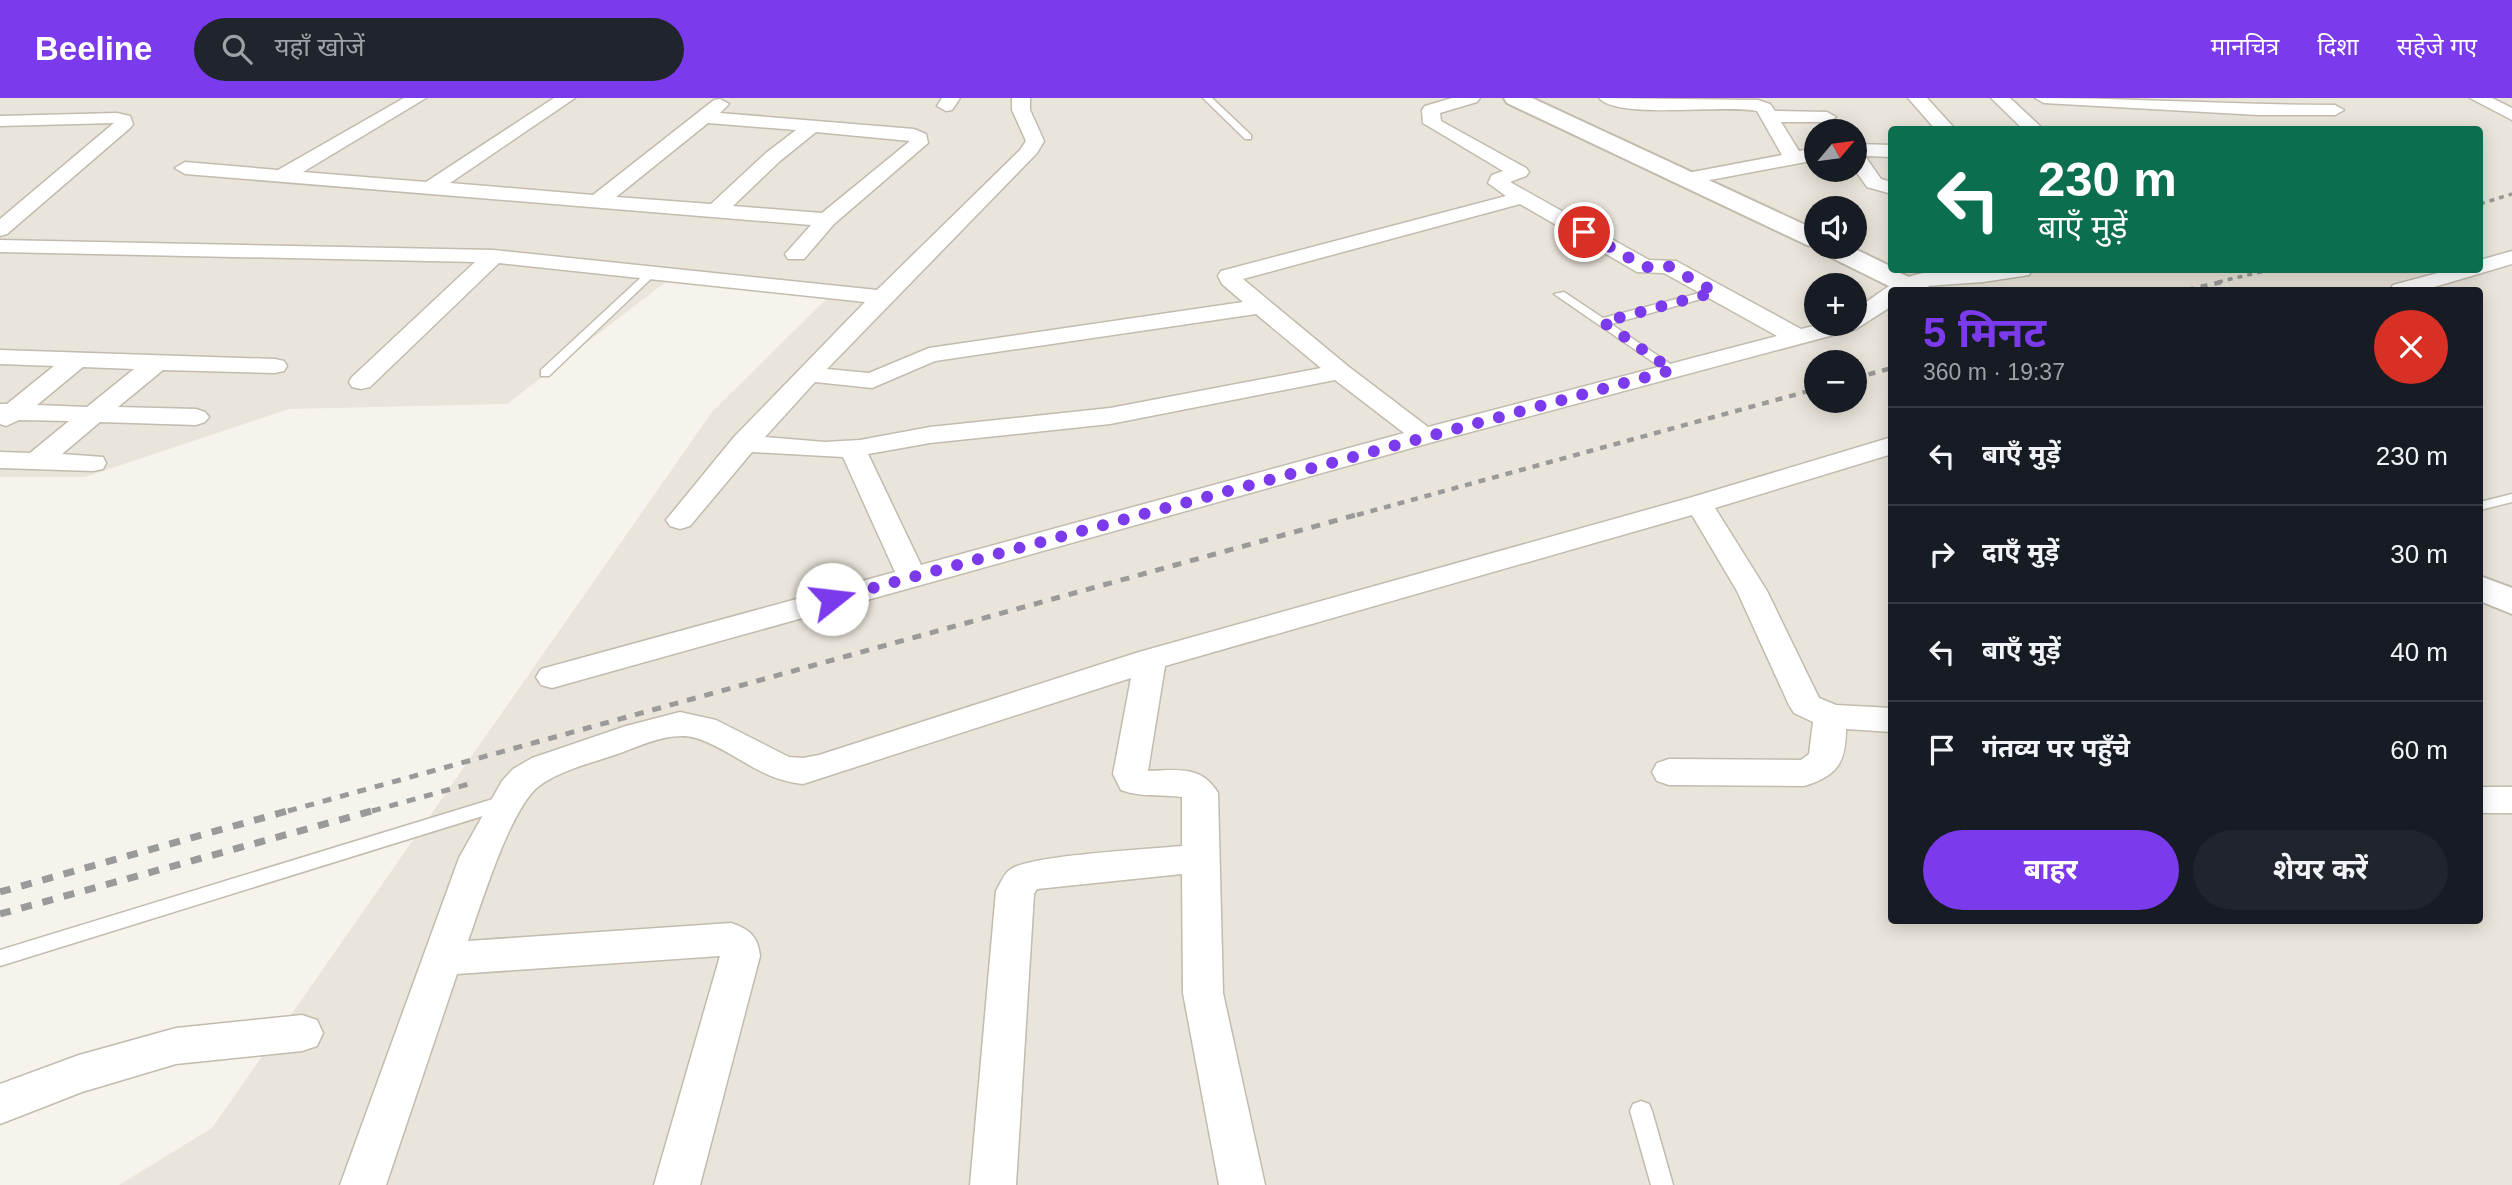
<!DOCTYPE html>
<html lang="hi">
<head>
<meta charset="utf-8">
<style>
	:root { --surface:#171b24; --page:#20242c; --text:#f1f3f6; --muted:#9ea1a6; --line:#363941; --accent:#7c3aed }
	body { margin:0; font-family:Helvetica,"Noto Sans Devanagari",sans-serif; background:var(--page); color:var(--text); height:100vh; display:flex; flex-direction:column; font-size:26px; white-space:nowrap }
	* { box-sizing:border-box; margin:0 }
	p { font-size:23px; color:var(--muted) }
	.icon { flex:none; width:38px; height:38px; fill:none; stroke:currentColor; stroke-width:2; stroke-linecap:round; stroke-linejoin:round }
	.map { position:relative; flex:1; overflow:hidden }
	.sheet { position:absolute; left:1888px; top:189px; width:595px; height:637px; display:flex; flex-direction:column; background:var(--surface); border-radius:7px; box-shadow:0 4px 18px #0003 }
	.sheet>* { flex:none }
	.banner { position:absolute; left:1888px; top:28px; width:595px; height:147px; border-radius:7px; box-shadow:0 4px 18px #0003; background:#0b6e4f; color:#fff; overflow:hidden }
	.needle { width:46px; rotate:61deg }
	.buttons { position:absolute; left:1804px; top:21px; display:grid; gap:14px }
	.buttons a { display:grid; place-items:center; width:63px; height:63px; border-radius:50%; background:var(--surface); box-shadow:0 4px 18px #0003; font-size:35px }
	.pin { position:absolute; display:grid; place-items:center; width:60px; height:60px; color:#fff; margin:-30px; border:4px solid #fff; border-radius:50%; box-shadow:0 2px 7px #0007 }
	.me { position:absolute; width:77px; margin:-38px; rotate:74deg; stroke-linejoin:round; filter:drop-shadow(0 0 5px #0008) }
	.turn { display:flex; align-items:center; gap:24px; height:147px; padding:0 35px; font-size:32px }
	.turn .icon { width:91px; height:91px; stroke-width:2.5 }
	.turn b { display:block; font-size:49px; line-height:60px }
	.round { display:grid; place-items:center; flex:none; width:74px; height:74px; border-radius:37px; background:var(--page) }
	.summary { display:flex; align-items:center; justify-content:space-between; height:119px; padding:0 35px }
	h1 { font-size:42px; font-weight:700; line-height:52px; color:var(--accent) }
	.cta { display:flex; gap:14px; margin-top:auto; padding:14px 35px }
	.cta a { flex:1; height:80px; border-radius:42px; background:var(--accent); color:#fff; font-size:28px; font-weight:700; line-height:80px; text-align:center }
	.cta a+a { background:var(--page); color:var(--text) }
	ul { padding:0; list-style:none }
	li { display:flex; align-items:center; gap:21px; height:98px; padding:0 35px; border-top:2px solid var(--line) }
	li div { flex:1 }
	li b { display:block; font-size:26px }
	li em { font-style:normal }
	header { display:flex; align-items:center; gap:42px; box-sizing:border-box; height:98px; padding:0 35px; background:var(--accent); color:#fff }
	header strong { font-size:33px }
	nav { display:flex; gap:38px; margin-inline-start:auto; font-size:24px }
	.search { width:490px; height:63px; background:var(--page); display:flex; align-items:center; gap:18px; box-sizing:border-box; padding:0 24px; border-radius:38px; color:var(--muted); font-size:26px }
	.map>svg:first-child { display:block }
</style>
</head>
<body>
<header>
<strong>Beeline</strong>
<div class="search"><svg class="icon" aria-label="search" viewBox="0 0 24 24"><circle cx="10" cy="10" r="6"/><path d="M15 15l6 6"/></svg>यहाँ खोजें</div>
<nav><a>मानचित्र</a><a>दिशा</a><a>सहेजे गए</a></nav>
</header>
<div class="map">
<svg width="2512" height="1087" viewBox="0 0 2512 1087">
	<rect width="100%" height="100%" fill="#f6f3ec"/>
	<path fill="#eae5da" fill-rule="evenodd" d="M 0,0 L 2512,0 L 2512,1087 L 119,1087 L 212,1030 L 712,314 L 836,191 L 680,173 L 507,306 L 289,311 L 85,379 L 0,379 ZM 1892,32 L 2480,32 L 2480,172 L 1892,172 ZM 1816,33 L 1855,33 L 1855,72 L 1816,72 ZM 1816,110 L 1855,110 L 1855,149 L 1816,149 ZM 1816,187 L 1855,187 L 1855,226 L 1816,226 ZM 1892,192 L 2480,192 L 2480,822 L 1892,822 ZM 1816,264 L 1855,264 L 1855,303 L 1816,303 Z"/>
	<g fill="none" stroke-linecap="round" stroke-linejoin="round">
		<g stroke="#c2bbae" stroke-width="3">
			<path id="service" d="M 1203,0 L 1212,0 L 1251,37 L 1251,41 L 1245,41 Z
				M 649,172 L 658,174 L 549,278 L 541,278 L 541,272 Z
				M 1715,191 L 1719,192 L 1719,196 L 1611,226 L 1676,270 L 1678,273 L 1672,277 L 1554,196 L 1564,194 L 1603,220 Z
				M 2512,396 L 2512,404 L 2480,412 L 2480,404 Z
				M 506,697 L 512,699 L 515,704 L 512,709 L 0,868 L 0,852 Z
				M 1641,1003 L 1649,1006 L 1652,1013 L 1673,1087 L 1651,1087 L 1630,1013 L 1633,1006 Z"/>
		</g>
		<g stroke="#c2bbae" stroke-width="3">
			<path id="minor" d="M 404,0 L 426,0 L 303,74 L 426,84 L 554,0 L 575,0 L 450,85 L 593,97 L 714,2 L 720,1 L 729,6 L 720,15 L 914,31 L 926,36 L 928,45 L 834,126 L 804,161 L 788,161 L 785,156 L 811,127 L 185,76 L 175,70 L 185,64 L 278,72 ZM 708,25 L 796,32 L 766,55 L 711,106 L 616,99 ZM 816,34 L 910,43 L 822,115 L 733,108 L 780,63 Z
				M 942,0 L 960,0 L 952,12 L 946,13 L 937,8 Z
				M 1012,0 L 1030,0 L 1030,12 L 1044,43 L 1037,55 L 827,271 L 869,275 L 929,250 L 1243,204 L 1222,186 L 1218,178 L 1221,173 L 1506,98 L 1488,85 L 1492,77 L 1503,73 L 1423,25 L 1422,12 L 1425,8 L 1452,0 L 1480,0 L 1477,4 L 1440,15 L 1441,23 L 1526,70 L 1529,74 L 1526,78 L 1510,84 L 1649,162 L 1676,163 L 1801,231 L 1822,226 L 1855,226 L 1855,212 C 1870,202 1885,189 1900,182 C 1934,167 1996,169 2032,172 L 2029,177 L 1983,184 L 1926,188 L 1913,192 L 1892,192 L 1892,208 L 1856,231 L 1433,344 L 552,590 L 541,587 L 536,579 L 541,571 L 895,474 L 843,359 L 752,354 L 690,428 L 680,431 L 670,428 L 666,422 L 734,339 L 865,204 L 499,165 L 370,289 L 361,291 L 352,289 L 349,284 L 352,279 L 475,164 L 0,154 L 0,142 L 494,152 L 877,192 L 1020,52 L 1026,43 L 1012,12 ZM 1520,106 L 1637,174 L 1664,175 L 1777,238 L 1428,329 L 1349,269 L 1243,181 ZM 1256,216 L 1321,270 L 1110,310 L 930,329 L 860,342 L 825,344 L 765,339 L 815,284 L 872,290 L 935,263 ZM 1335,282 L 1404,335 L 921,467 L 868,356 L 930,345 L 1110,326 Z
				M 1599,0 L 1758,2 L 1770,6 L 1775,13 L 1827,14 L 1836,19 L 1827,24 L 1781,24 L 1799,53 L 1816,50 L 1816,62 L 1689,86 L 1679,80 L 1682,76 L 1782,57 L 1757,13 C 1725,6 1618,22 1599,0 Z
				M 1908,0 L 1927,0 L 1956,32 L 1936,32 Z
				M 1991,0 L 2010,0 L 2040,28 L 2038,32 L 2024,32 Z
				M 2035,0 C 2135,0 2235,7 2335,7 L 2344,12 L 2335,17 L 2258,17 L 2044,5 Z
				M 2470,0 L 2492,0 L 2512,10 L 2512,22 Z
				M 117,15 L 130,18 L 133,26 L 130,30 L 7,136 L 0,138 L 0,121 L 114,25 L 0,28 L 0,18 Z
				M 1855,46 L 1892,47 L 1892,59 L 1865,58 L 1881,81 L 1892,84 L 1892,96 L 1867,89 L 1855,72 Z
				M 2512,153 L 2512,166 L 2424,192 L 2390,192 L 2393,187 L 2449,172 L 2480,172 L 2480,162 Z
				M 0,252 L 275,261 L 284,263 L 287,268 L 284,273 L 275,275 L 163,272 L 118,309 L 196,311 L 205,314 L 209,319 L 205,324 L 196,327 L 100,324 L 62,356 L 103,359 L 106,365 L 103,371 L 93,373 L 0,370 L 0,354 L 30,355 L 69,323 L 19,322 L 6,328 L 0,326 L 0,306 L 7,306 L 54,268 L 0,266 ZM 83,269 L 134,271 L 87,309 L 37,307 Z
				M 1892,339 L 1892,356 L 1715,410 L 1767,493 L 1819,600 L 1836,607 L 1892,610 L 1892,634 L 1846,631 C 1846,665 1837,678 1804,688 L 1669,687 L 1657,683 L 1652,674 L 1657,665 L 1669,661 L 1801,662 L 1809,656 L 1813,624 L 1794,615 L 1789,607 L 1737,493 L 1692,417 L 1165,568 L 1148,673 C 1176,672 1202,667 1218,695 L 1223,895 L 1265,1087 L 1219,1087 L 1183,895 L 1182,776 L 1037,791 L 1034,796 L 1016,1087 L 970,1087 L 996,793 C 1000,786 1004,775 1011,771 C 1031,757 1152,751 1182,748 L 1182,699 C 1161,696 1142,700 1121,692 L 1113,676 L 1131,580 L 803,686 C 757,681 736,653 696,640 C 673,633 644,646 623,654 C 596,664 562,671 539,688 C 510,710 481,807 468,843 L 731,825 C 749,831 758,838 760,858 L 700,1087 L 654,1087 L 720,858 L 457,876 L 386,1087 L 340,1087 L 459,760 L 502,683 L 513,671 L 532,660 L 626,628 L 680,614 L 716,622 L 789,659 L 803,660 L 819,657 L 1139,554 L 1689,400 Z
				M 2480,689 L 2512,689 L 2512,715 L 2480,715 Z
				M 302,917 L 317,922 L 323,935 L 317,948 L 302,953 L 176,966 L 82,994 L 0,1026 L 0,986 L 79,957 L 176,930 Z"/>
		</g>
		<g stroke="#c2bbae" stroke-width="4">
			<path id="tertiary" d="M 1504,0 L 1532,0 L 1816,132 L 1816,149 L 1851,149 L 1892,169 L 1892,172 L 1927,186 L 1931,192 L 1897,192 L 1822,155 L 1818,149 L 1807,147 L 1507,5 Z
				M 2480,478 L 2512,490 L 2512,516 L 2480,503 Z"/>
		</g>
		<use href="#service" fill="#fff" fill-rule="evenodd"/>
		<use href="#minor" fill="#fff" fill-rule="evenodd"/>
		<use href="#tertiary" fill="#fff" fill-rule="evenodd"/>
		<path stroke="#9a9a9a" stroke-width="3.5" stroke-dasharray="5 5" stroke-linecap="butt" d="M 2480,106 L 2512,96
			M 2218,184 L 2269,172"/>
		<path stroke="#9a9a9a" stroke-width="4.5" stroke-dasharray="7 7" stroke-linecap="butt" d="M 2187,192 L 2226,183
			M 1855,280 L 1892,270
			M 1357,417 L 1816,291"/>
		<path stroke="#9a9a9a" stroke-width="5" stroke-dasharray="9 9" stroke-linecap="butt" d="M 288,713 L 1363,415
			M 372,713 L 469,686"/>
		<path stroke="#9a9a9a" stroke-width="7" stroke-dasharray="11 11" stroke-linecap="butt" d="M 0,794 L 294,711
			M 0,816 L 379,711"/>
	</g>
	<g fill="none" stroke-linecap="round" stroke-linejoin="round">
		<path stroke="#7c3aed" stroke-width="12" stroke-dasharray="0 21.6" d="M 832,501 L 1672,272 L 1603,224 L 1715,194 L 1668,168 L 1645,169 L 1584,134"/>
	</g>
</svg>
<div class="buttons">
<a><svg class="needle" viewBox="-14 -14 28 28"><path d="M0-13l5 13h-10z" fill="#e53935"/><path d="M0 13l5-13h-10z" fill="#9ea1a6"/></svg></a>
<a><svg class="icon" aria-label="sound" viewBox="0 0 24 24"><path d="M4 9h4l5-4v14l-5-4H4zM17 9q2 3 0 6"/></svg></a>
<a>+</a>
<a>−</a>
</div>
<div class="pin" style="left:1584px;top:134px;background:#d93025"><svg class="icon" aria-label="arrive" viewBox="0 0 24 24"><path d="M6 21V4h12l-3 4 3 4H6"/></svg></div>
<svg class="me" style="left:832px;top:501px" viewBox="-20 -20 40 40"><circle r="19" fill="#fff"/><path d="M0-13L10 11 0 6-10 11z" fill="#7c3aed"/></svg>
<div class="banner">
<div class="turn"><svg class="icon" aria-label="left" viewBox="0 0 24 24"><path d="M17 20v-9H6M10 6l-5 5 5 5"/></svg><div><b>230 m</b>बाएँ मुड़ें</div></div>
</div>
<section class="sheet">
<div class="summary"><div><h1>5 मिनट</h1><p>360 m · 19:37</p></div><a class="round" style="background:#d93025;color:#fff"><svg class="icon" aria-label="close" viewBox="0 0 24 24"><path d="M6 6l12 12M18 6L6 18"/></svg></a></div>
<ul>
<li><svg class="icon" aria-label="left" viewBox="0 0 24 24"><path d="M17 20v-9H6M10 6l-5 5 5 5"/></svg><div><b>बाएँ मुड़ें</b></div><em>230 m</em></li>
<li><svg class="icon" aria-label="right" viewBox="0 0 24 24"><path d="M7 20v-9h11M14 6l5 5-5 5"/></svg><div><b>दाएँ मुड़ें</b></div><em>30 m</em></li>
<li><svg class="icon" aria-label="left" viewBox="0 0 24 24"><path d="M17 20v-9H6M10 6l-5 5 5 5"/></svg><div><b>बाएँ मुड़ें</b></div><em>40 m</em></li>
<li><svg class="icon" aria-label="arrive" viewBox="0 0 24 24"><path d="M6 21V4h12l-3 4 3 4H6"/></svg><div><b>गंतव्य पर पहुँचे</b></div><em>60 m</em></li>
</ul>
<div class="cta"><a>बाहर</a><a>शेयर करें</a></div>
</section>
</div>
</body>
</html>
